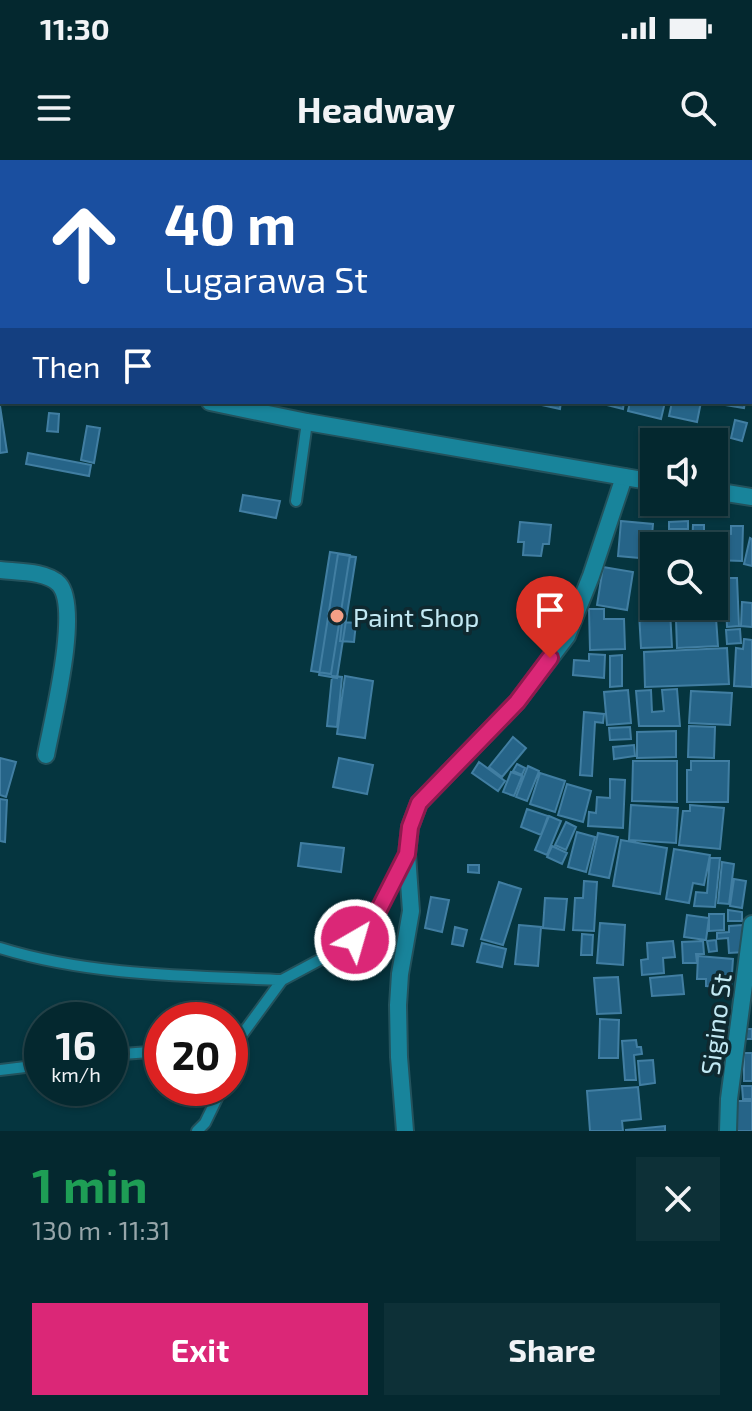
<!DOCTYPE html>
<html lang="en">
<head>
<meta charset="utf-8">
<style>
	:root { --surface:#04282f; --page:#0d3037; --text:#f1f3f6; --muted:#97a6aa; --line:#25444b; --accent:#db2777 }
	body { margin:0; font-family:"Exo 2",sans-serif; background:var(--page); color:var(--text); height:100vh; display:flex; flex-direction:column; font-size:30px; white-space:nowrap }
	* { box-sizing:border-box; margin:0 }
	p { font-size:26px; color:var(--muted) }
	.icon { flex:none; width:44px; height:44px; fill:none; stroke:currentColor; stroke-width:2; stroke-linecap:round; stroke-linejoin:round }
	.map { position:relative; height:971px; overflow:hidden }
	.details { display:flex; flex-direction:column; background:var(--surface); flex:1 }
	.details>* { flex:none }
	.banner { position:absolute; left:0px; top:0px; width:752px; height:244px; box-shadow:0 2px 6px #0004,0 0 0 2px var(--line); background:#1a4fa0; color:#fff; overflow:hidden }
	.fabs { position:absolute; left:640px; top:268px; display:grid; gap:16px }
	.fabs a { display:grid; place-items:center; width:88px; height:88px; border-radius:0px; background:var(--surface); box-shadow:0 2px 6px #0004,0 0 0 2px var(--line); font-size:40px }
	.speed { position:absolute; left:24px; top:842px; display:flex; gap:16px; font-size:40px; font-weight:700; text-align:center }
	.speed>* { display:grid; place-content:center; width:104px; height:104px; border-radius:50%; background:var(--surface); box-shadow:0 2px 6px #0004,0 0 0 2px var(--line); line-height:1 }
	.speed small { font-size:20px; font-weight:400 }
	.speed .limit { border:12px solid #d22; background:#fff; color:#111 }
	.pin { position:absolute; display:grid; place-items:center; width:68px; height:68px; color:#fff; margin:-82px -34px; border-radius:50% 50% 50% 0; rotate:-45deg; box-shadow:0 0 8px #0007 }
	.pin .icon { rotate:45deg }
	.me { position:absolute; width:88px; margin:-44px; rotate:38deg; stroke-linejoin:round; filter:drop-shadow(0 0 6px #0008) }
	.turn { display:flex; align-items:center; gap:28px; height:168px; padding:0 32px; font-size:36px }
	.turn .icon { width:104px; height:104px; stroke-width:2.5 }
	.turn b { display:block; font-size:56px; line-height:68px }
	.then { display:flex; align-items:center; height:76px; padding:0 32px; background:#0003; gap:16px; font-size:30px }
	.round { display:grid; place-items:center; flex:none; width:84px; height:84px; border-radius:0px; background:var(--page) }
	.head { display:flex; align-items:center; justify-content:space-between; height:136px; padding:0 32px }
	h1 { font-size:48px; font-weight:700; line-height:60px; color:#1e9e55 }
	.action { display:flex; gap:16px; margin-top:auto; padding:16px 32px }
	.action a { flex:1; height:92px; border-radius:0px; background:var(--accent); color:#fff; font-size:32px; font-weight:700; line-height:92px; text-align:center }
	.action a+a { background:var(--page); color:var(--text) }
	.status { display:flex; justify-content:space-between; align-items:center; height:56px; padding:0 40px; background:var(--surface); direction:ltr }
	.status svg { height:22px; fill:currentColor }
	header { display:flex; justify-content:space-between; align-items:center; height:104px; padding:0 32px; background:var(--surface); font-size:36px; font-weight:700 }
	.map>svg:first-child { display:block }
</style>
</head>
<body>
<div class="status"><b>11:30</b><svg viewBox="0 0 49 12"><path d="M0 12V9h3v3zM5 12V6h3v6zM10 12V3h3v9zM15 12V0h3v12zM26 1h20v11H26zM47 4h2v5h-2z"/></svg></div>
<header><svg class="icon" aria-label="menu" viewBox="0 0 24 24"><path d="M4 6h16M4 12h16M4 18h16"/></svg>Headway<svg class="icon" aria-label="search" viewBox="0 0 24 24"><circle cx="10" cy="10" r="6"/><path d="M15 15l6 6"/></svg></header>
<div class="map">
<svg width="752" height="971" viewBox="0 0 752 971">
	<rect width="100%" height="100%" fill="#05353f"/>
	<path fill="#266488" stroke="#417ea2" stroke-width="2" d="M 750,141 L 752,142 L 750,189 Z
		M 528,242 L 561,242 L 560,249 Z
		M 595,242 L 624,242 L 623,249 Z
		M 630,242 L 665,242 L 661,259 L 628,251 Z
		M 672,242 L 701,242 L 697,262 L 669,256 Z
		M 707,242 L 745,242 L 744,248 Z
		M 0,246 L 7,292 L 0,293 Z
		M 49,253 L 59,254 L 58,272 L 47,271 Z
		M 735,260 L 747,263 L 742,281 L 731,278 Z
		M 87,266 L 100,268 L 94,303 L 81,300 Z
		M 28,293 L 91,305 L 89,316 L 26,304 Z
		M 243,335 L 280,341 L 276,358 L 240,351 Z
		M 621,361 L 653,364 L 650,399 L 618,396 Z
		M 688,361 L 688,369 L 669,369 L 669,362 Z
		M 520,362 L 551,365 L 549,384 L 543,384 L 541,396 L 523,395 L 524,382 L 518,382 Z
		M 693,365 L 704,365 L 704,373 L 731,374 L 731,366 L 743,366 L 742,401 L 714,400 L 714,386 L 692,386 Z
		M 675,372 L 689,372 L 689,386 L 675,386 Z
		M 750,378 L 752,379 L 752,406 L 744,404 Z
		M 330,392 L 350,395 L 331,514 L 311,511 Z
		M 338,394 L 356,397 L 337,518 L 319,515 Z
		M 603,407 L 633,412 L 627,450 L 597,445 Z
		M 714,408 L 721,409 L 719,442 L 714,442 Z
		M 725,418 L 737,418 L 739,466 L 727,467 Z
		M 742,442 L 752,443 L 752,467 L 741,466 Z
		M 676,446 L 711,446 L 711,456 L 677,457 Z
		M 589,449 L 604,449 L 604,459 L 624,459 L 625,489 L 590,490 Z
		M 670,451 L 672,487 L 641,488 L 639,453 Z
		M 716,458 L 718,486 L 677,488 L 676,460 Z
		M 342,462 L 356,463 L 354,482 L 340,481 Z
		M 740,469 L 741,483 L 727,484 L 726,470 Z
		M 744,479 L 752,480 L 752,527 L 734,526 L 736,488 L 743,489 Z
		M 727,488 L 729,524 L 645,527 L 644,492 Z
		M 589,494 L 605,495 L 604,518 L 573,515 L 574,500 L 589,501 Z
		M 622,495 L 622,526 L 610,527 L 610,496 Z
		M 332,516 L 342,517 L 337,567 L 327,566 Z
		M 345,516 L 373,521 L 365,578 L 337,574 Z
		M 677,529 L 680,566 L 639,566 L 636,531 L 651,530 L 652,552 L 664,551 L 662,530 Z
		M 628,530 L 631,563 L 607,565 L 604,532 Z
		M 691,531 L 732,533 L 730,565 L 689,563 Z
		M 584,552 L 604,554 L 603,563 L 595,562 L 592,616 L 580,615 Z
		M 689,566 L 715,567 L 714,598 L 688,597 Z
		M 630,567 L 631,579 L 610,580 L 609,568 Z
		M 676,571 L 676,597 L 637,598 L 637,572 Z
		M 513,577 L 526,588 L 502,617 L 489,607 Z
		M 634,585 L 635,596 L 614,599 L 613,587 Z
		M 0,598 L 16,602 L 6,637 L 0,635 Z
		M 339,598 L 373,605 L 367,634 L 333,627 Z
		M 633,601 L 677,601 L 677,642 L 632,641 Z
		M 691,601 L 729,601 L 728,642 L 687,642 L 687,610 L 691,610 Z
		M 479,602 L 505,621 L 498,631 L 472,613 Z
		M 517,604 L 525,608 L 522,615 L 513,611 Z
		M 528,606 L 539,611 L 527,641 L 516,637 Z
		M 511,612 L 522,616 L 514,636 L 503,632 Z
		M 540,613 L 565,621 L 555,652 L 530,644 Z
		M 610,619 L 625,620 L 623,668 L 588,666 L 589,652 L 596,653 L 597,637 L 610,638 Z
		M 567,624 L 591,631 L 583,662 L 558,655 Z
		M 0,639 L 7,640 L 5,682 L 0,681 Z
		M 631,645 L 678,648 L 676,683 L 629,680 Z
		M 690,645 L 724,648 L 720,689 L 679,685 L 683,651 L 690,651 Z
		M 527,649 L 548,656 L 541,675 L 521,667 Z
		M 549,656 L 561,661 L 547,695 L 535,690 Z
		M 566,662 L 576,667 L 566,690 L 555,685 Z
		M 577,672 L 595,677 L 586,712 L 568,707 Z
		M 598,673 L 618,677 L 609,718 L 589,714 Z
		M 621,680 L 667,688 L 660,734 L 613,726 Z
		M 301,683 L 344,688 L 341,712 L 298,706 Z
		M 552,686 L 567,693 L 562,704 L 547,697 Z
		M 674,689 L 710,695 L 704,725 L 693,723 L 689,743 L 666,739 Z
		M 710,698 L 720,698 L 715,747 L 694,746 L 696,732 L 707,733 Z
		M 722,702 L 734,704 L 729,744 L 718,743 Z
		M 468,705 L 479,705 L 479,713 L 468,712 Z
		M 734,719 L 746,721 L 742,748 L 730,746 Z
		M 584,721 L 597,722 L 594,771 L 573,770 L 575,738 L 583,738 Z
		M 499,722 L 521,729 L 503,785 L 481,779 Z
		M 431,737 L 449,740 L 442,772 L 425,768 Z
		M 545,738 L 567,739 L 564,770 L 543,768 Z
		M 728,750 L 742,752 L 742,761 L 728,761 Z
		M 709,754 L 724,754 L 724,770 L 709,771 Z
		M 687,755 L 709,758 L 706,780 L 684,777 Z
		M 600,763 L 625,765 L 623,805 L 597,803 Z
		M 519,765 L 541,767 L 538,806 L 515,804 Z
		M 743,765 L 745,792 L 729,793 L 728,778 L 717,779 L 717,773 L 729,772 L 729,766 Z
		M 455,767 L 467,770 L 463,786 L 452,784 Z
		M 582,774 L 593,775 L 592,795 L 581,795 Z
		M 716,780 L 717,791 L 709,792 L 707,781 Z
		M 673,781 L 675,797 L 663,798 L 664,813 L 642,815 L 641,800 L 648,799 L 647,783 Z
		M 703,781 L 704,794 L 696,794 L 697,803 L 683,803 L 682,782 Z
		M 482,783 L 506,789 L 502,807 L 477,802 Z
		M 698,796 L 733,799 L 731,828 L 706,826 L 706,819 L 697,819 Z
		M 682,815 L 684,834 L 652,836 L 650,818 Z
		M 618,817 L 621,853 L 597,854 L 594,818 Z
		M 600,859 L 619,860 L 618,898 L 599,898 Z
		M 746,869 L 752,869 L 752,879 L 746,879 Z
		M 636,880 L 637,887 L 641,887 L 642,894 L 634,895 L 636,920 L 625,920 L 622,881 Z
		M 744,893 L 752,893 L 752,921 L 744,921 Z
		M 653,900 L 655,923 L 640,925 L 638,901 Z
		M 742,926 L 752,926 L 752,939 L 743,939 Z
		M 638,927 L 641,959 L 622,961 L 623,971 L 590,971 L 587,931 Z
		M 735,941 L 752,941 L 752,971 L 736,971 Z
		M 665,966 L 665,971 L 626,971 L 626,970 Z"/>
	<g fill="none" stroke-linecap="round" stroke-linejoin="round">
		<g stroke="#23525c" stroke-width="14">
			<path id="service" d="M 296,341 L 307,262
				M 0,788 C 90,816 188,816 282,820
				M 110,895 L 162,891
				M 230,904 L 241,876 L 282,820 L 340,789 L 366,771 L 404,699
				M 0,910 L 42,905
				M 197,971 L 205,963 L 222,928"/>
		</g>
		<g stroke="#23525c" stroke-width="20">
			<path id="minor" d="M 172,0 L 173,2
				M 0,410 C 17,412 47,411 59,424 C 81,448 52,562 46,595
				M 405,971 L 399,897 L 398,845 L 400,814 L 411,751 L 407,694 L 410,667 L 419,643 L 517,542 L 567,476 L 591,416 L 624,317
				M 728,971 L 729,939 L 752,764"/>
		</g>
		<g stroke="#23525c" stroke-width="20">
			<path id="tertiary" d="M 0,205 L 2,205
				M 210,242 L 307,262 L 654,322
				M 714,331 L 752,337"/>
		</g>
		<use href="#service" stroke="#18849b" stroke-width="10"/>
		<use href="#minor" stroke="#18849b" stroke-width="16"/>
		<use href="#tertiary" stroke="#18849b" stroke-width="16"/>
	</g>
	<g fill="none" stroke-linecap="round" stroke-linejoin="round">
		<g stroke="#8e194d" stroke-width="20">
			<path id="route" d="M 355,780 L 366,771 L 376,755 L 407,694 L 410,667 L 419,643 L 517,542 L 550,498"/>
		</g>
		<use href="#route" stroke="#db2777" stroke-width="14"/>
	</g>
	<circle fill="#f49f86" stroke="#0f2930" stroke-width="3" cx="337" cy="456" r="8"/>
	<g text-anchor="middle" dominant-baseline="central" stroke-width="7" stroke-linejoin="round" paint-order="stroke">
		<g font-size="26" fill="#c2e8f3" stroke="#0f2930" text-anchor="start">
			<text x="353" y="456">Paint Shop</text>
		</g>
		<g font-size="26" fill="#c2e8f3" stroke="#0f2930">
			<text transform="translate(715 864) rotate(-83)">Sigino St</text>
		</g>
	</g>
</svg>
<div class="fabs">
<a><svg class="icon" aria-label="sound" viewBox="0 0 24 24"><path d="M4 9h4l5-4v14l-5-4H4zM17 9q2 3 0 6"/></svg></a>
<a><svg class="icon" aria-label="search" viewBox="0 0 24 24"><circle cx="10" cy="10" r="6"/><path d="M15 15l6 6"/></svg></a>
</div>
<div class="speed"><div>16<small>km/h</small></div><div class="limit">20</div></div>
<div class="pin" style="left:550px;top:498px;background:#d93025"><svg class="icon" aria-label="arrive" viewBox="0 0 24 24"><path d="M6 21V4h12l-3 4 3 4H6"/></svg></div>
<svg class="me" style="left:355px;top:780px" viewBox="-20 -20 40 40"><circle r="17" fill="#db2777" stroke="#fff" stroke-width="3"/><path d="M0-11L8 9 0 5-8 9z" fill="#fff"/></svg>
<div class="banner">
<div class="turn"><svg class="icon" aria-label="ahead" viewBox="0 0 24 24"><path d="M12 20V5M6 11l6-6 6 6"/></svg><div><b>40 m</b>Lugarawa St</div></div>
<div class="then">Then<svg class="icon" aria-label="arrive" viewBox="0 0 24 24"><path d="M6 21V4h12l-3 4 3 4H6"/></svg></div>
</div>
</div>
<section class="details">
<div class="head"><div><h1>1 min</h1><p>130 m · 11:31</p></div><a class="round"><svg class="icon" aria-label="close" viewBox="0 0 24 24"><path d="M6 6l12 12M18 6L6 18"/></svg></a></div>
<div class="action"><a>Exit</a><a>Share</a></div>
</section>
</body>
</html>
